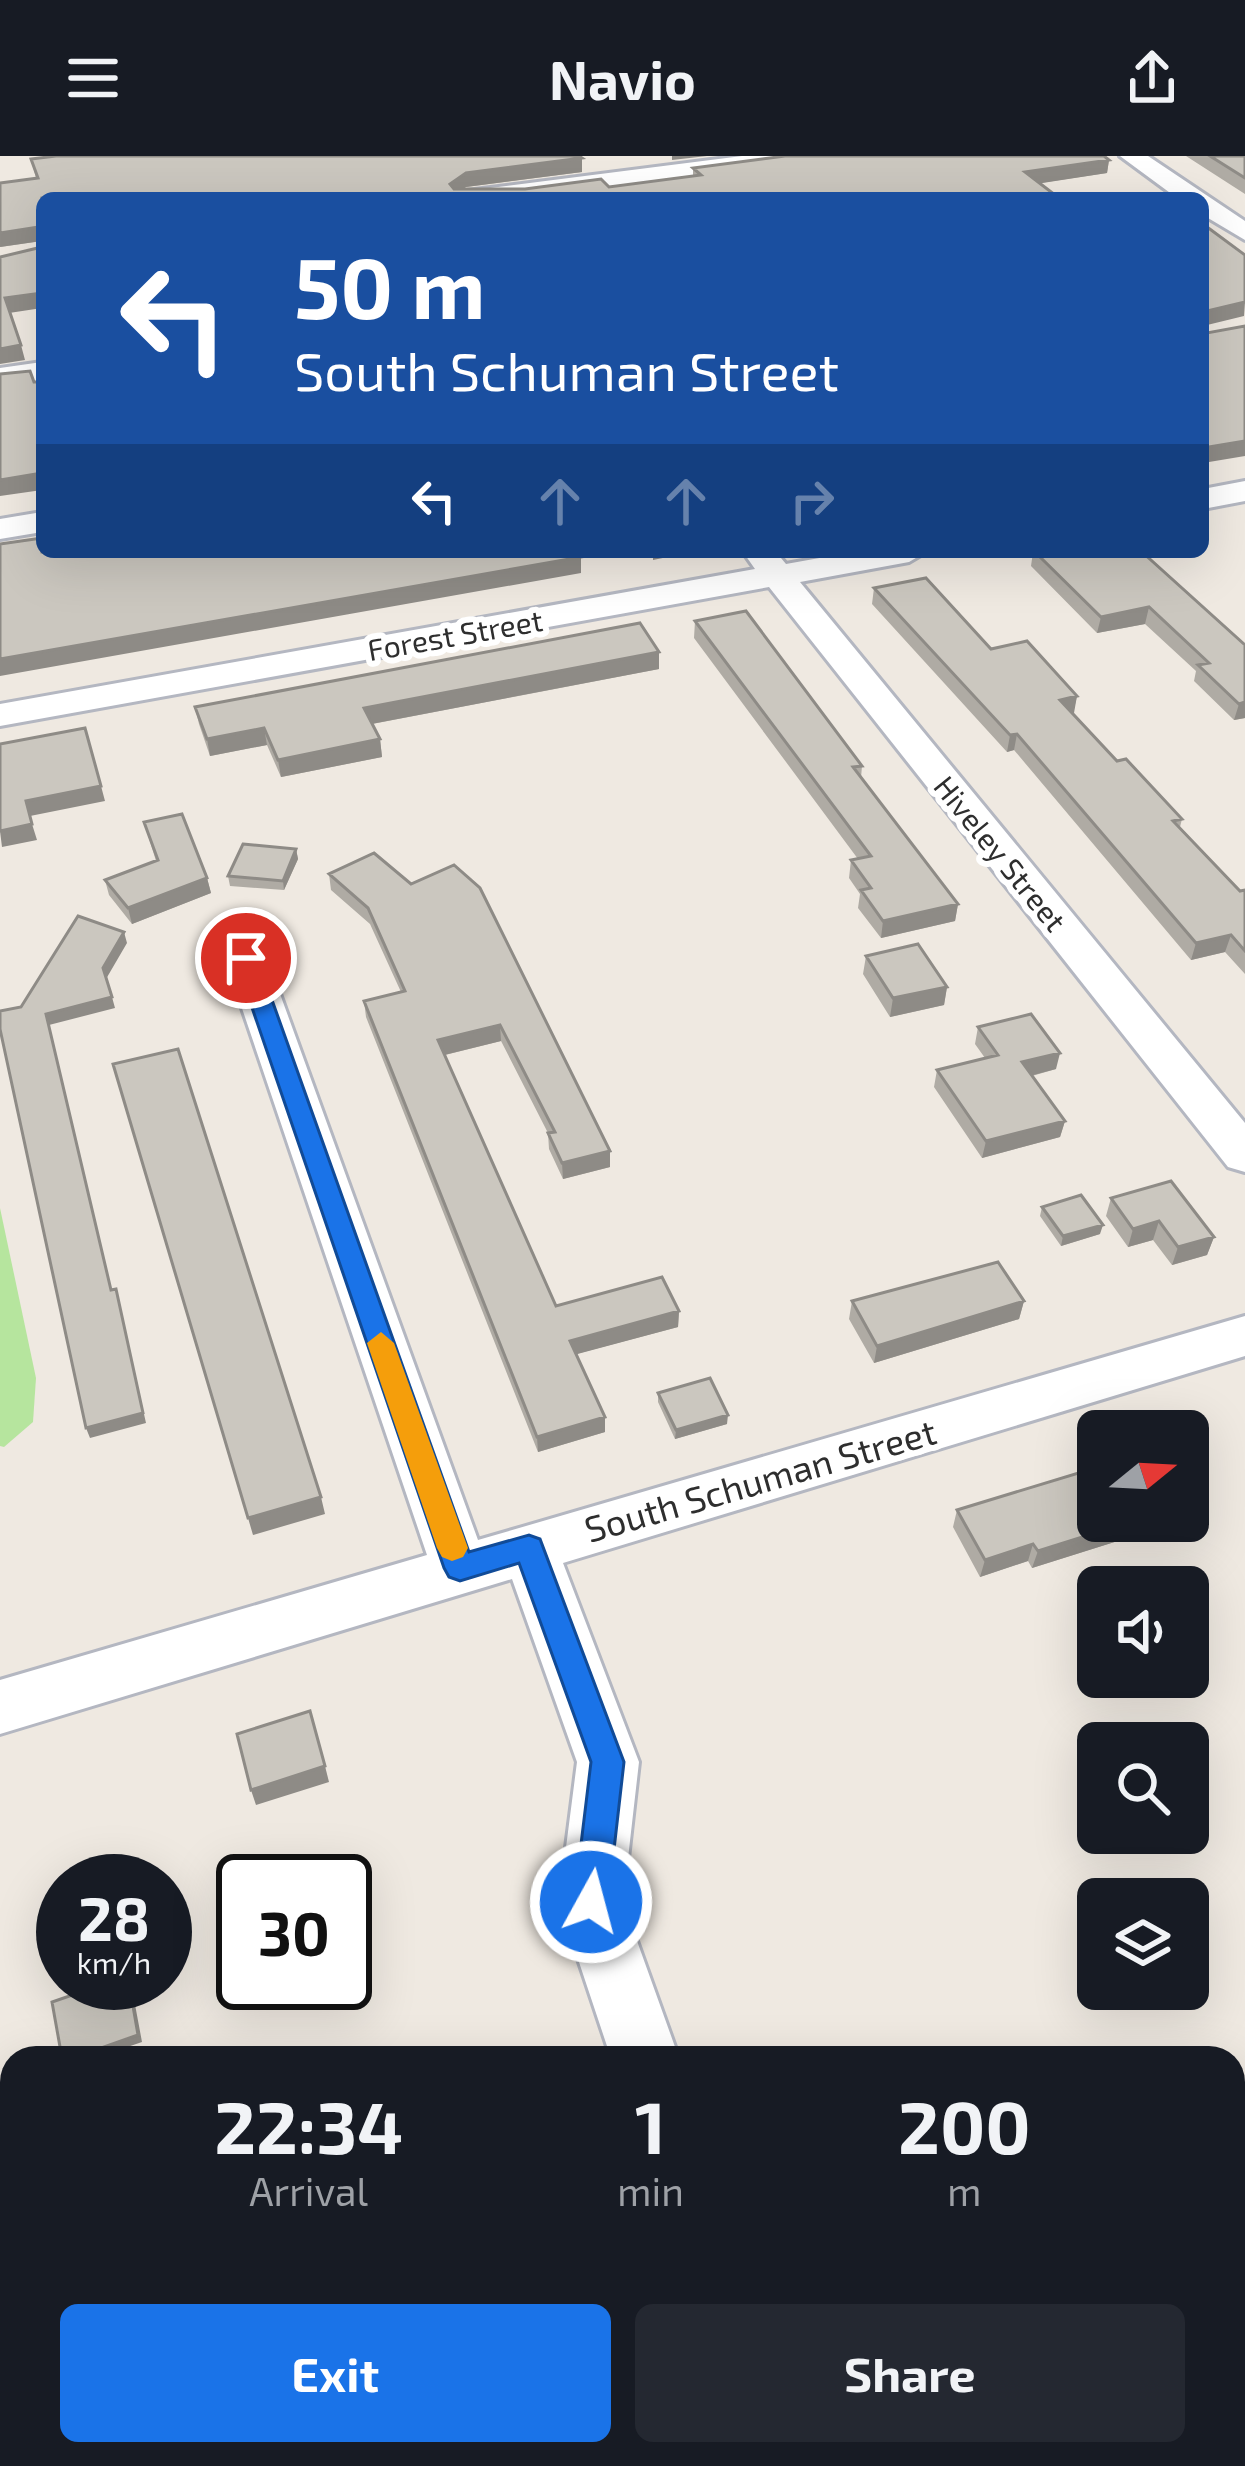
<!DOCTYPE html>
<html lang="en">
<head>
<meta charset="utf-8">
<style>
	:root { --surface:#171b24; --page:#242831; --text:#f1f3f6; --muted:#9ea1a6; --accent:#1a73e8 }
	body { margin:0; font-family:"Exo 2",sans-serif; background:var(--page); color:var(--text); height:100vh; display:flex; flex-direction:column; font-size:45px; white-space:nowrap }
	* { box-sizing:border-box; margin:0 }
	p { font-size:39px; color:var(--muted) }
	.icon { flex:none; width:66px; height:66px; fill:none; stroke:currentColor; stroke-width:2; stroke-linecap:round; stroke-linejoin:round }
	.map { position:relative; flex:1; overflow:hidden }
	.side { position:absolute; left:0px; top:1890px; width:1245px; height:420px; display:flex; flex-direction:column; background:var(--surface); border-radius:36px 36px 0 0; box-shadow:0 12px 48px #0002 }
	.side>* { flex:none }
	.guide { position:absolute; left:36px; top:36px; width:1173px; height:366px; border-radius:18px; box-shadow:0 12px 48px #0002; background:#1a4fa0; color:#fff; overflow:hidden }
	.needle { width:78px; rotate:72deg }
	.tools { position:absolute; left:1077px; top:1254px; display:grid; gap:24px }
	.tools a { display:grid; place-items:center; width:132px; height:132px; border-radius:18px; background:var(--surface); box-shadow:0 12px 48px #0002; font-size:60px }
	.speed { position:absolute; left:36px; top:1698px; display:flex; gap:24px; font-size:60px; font-weight:700; text-align:center }
	.speed>* { display:grid; place-content:center; width:156px; height:156px; border-radius:50%; background:var(--surface); box-shadow:0 12px 48px #0002; line-height:1 }
	.speed small { font-size:30px; font-weight:400 }
	.speed .limit { border:6px solid #111; border-radius:18px; background:#fff; color:#111 }
	.pin { position:absolute; display:grid; place-items:center; width:102px; height:102px; color:#fff; margin:-51px; border:6px solid #fff; border-radius:50%; box-shadow:0 3px 12px #0007 }
	.me { position:absolute; width:132px; margin:-66px; rotate:7deg; stroke-linejoin:round; filter:drop-shadow(0 0 9px #0008) }
	.turn { display:flex; align-items:center; gap:42px; height:252px; padding:0 60px; font-size:54px }
	.turn .icon { width:156px; height:156px; stroke-width:2.5 }
	.turn b { display:block; font-size:84px; line-height:102px }
	.lanes { display:flex; align-items:center; height:114px; padding:0 60px; background:#0003; justify-content:center; gap:60px; direction:ltr }
	.lanes .off { opacity:.35 }
	.eta { display:flex; justify-content:space-evenly; align-items:center; height:204px; text-align:center }
	.eta b { font-size:72px; font-weight:700; line-height:84px }
	.cta { display:flex; gap:24px; margin-top:auto; padding:24px 60px }
	.cta a { flex:1; height:138px; border-radius:18px; background:var(--accent); color:#fff; font-size:48px; font-weight:700; line-height:138px; text-align:center }
	.cta a+a { background:var(--page); color:var(--text) }
	header { display:flex; justify-content:space-between; align-items:center; height:156px; padding:0 60px; background:var(--surface); font-size:54px; font-weight:700 }
	.map>svg:first-child { display:block }
</style>
</head>
<body>
<header><svg class="icon" aria-label="menu" viewBox="0 0 24 24"><path d="M4 6h16M4 12h16M4 18h16"/></svg>Navio<svg class="icon" aria-label="share" viewBox="0 0 24 24"><path d="M12 15V3M7 8l5-5 5 5M5 13v7h14v-7"/></svg></header>
<div class="map">
<svg width="1245" height="2310" viewBox="0 0 1245 2310">
	<rect width="100%" height="100%" fill="#efe9e1"/>
	<path fill="#b6e59e" d="M 0,1052 L 36,1222 L 33,1266 L 4,1291 L 0,1290 Z"/>
	<g fill="none" stroke-linecap="round" stroke-linejoin="round">
		<g stroke="#b4b7c1" stroke-width="6">
			<path id="minor" d="M 742,0 L 811,0 L 799,7 L 526,42 L 455,42 L 467,35 Z
				M 1120,0 L 1148,0 L 1245,65 L 1245,84 L 1203,59 L 1203,42 L 1177,42 Z
				M 42,206 L 42,224 L 0,230 L 0,212 Z
				M 1245,325 L 1245,345 L 1203,353 L 1203,333 Z
				M 42,356 L 42,376 L 0,383 L 0,363 Z
				M 743,396 L 776,396 L 786,408 L 853,396 L 926,396 L 909,406 L 800,426 L 1245,967 L 1245,1016 L 1228,1011 L 769,431 L 0,570 L 0,548 L 755,413 Z
				M 246,788 L 261,792 L 267,802 L 478,1384 L 1245,1160 L 1245,1200 L 563,1407 L 639,1606 L 623,1746 L 679,1902 L 611,1902 L 559,1746 L 577,1606 L 512,1423 L 0,1578 L 0,1524 L 427,1399 L 225,802 L 231,792 Z
				M 742,2298 L 820,2298 L 824,2310 L 746,2310 Z"/>
		</g>
		<use href="#minor" fill="#fff" fill-rule="evenodd"/>
	</g>
	<path fill="#afaba4" d="M 1186,0 L 1245,0 L 1245,38 Z
		M 31,3 L 582,16 L 466,31 L 463,33 L 609,31 L 693,20 L 693,12 L 1109,4 L 1107,17 L 1040,27 L 42,42 L 42,85 L 0,91 L 36,22 Z
		M 1033,396 L 1142,396 L 1245,489 L 1245,562 L 1234,564 L 1194,525 L 1196,515 L 1145,468 L 1097,477 L 1031,410 Z
		M 874,432 L 1077,540 L 1073,557 L 1117,605 L 1182,663 L 1180,671 L 1240,735 L 1245,734 L 1245,818 L 1225,796 L 1191,804 L 1014,594 L 1007,596 L 872,448 Z
		M 695,465 L 862,610 L 861,622 L 958,748 L 955,765 L 881,782 L 858,752 L 860,738 L 849,722 L 851,704 L 858,703 L 694,482 Z
		M 659,496 L 659,513 L 372,568 L 380,583 L 382,601 L 281,621 L 267,589 L 210,600 L 199,568 L 195,551 Z
		M 144,666 L 207,722 L 211,737 L 132,768 L 109,739 L 105,724 L 156,705 Z
		M 296,693 L 298,703 L 284,734 L 230,730 L 228,720 Z
		M 374,697 L 610,995 L 610,1011 L 563,1023 L 549,993 L 548,977 L 501,885 L 445,899 L 556,1150 L 679,1155 L 678,1171 L 576,1198 L 605,1276 L 538,1296 L 366,861 L 364,845 L 401,836 L 370,768 L 331,734 L 329,718 Z
		M 866,800 L 947,831 L 944,849 L 890,861 L 863,818 Z
		M 978,871 L 1056,913 L 1032,920 L 1065,965 L 1060,981 L 982,1002 L 934,931 L 937,914 L 985,902 L 975,888 Z
		M 1111,1042 L 1214,1081 L 1207,1099 L 1172,1109 L 1153,1084 L 1128,1091 L 1106,1060 Z
		M 1042,1051 L 1100,1078 L 1061,1090 L 1040,1060 Z
		M 852,1145 L 1024,1145 L 1019,1163 L 874,1207 L 849,1163 Z
		M 658,1237 L 727,1268 L 675,1283 L 658,1246 Z
		M 957,1354 L 1130,1366 L 1124,1383 L 1032,1412 L 1028,1405 L 980,1421 L 953,1371 Z"/>
	<path fill="#8e8b86" d="M 672,0 L 707,0 L 672,4 Z
		M 582,2 L 582,16 L 466,31 L 451,41 L 450,28 L 466,17 Z
		M 1109,4 L 1107,17 L 1023,30 L 1025,16 Z
		M 38,71 L 41,85 L 0,91 L 0,77 Z
		M 42,137 L 42,152 L 9,157 L 5,142 Z
		M 1245,146 L 1244,160 L 1203,170 L 1203,156 Z
		M 21,189 L 25,204 L 0,208 L 0,193 Z
		M 1245,285 L 1245,300 L 1203,307 L 1203,292 Z
		M 42,317 L 42,334 L 0,340 L 0,324 Z
		M 653,396 L 692,396 L 653,404 Z
		M 581,401 L 581,417 L 0,520 L 0,503 Z
		M 1149,451 L 1145,468 L 1097,477 L 1101,461 Z
		M 659,496 L 659,513 L 366,569 L 364,552 Z
		M 1077,540 L 1074,557 L 1057,560 L 1060,544 Z
		M 1245,546 L 1245,562 L 1234,564 L 1239,548 Z
		M 264,572 L 267,589 L 210,600 L 207,583 Z
		M 1017,578 L 1014,594 L 1007,596 L 1010,579 Z
		M 380,583 L 382,601 L 281,621 L 278,604 Z
		M 101,630 L 105,645 L 30,660 L 26,645 Z
		M 32,668 L 37,684 L 2,691 L 0,675 Z
		M 296,693 L 298,703 L 284,734 L 283,725 Z
		M 207,722 L 211,737 L 132,768 L 128,752 Z
		M 958,748 L 955,765 L 881,782 L 883,765 Z
		M 124,776 L 127,787 L 106,823 L 103,812 Z
		M 1231,779 L 1225,796 L 1191,804 L 1196,787 Z
		M 947,831 L 944,849 L 890,861 L 893,842 Z
		M 112,841 L 115,852 L 49,869 L 114,1145 L 46,858 Z
		M 500,869 L 501,885 L 440,900 L 438,884 Z
		M 1060,897 L 1056,913 L 1018,923 L 1022,906 Z
		M 1065,965 L 1060,981 L 982,1002 L 986,985 Z
		M 610,995 L 610,1011 L 563,1023 L 562,1007 Z
		M 1159,1065 L 1153,1084 L 1128,1091 L 1133,1073 Z
		M 1103,1069 L 1100,1078 L 1061,1090 L 1063,1080 Z
		M 1214,1081 L 1207,1099 L 1172,1109 L 1178,1091 Z
		M 116,1133 L 146,1267 L 90,1282 L 86,1272 Z
		M 1024,1145 L 1019,1163 L 874,1207 L 877,1190 Z
		M 679,1155 L 678,1171 L 570,1200 L 570,1185 Z
		M 728,1259 L 727,1268 L 675,1283 L 676,1274 Z
		M 605,1261 L 605,1276 L 538,1296 L 537,1281 Z
		M 321,1341 L 325,1358 L 253,1379 L 248,1362 Z
		M 1130,1366 L 1124,1383 L 1032,1412 L 1038,1395 Z
		M 1033,1388 L 1028,1405 L 980,1421 L 985,1404 Z
		M 325,1610 L 329,1626 L 256,1649 L 251,1634 Z
		M 129,1827 L 131,1827 L 142,1886 L 95,1902 L 73,1902 Z
		M 0,1937 L 2,1951 L 6,1956 L 12,2003 L 12,2057 L 0,2061 Z
		M 12,2234 L 12,2245 L 0,2250 L 0,2238 Z
		M 48,2298 L 58,2304 L 59,2310 L 49,2310 Z"/>
	<path fill="#cbc7bf" stroke="#8e8b86" stroke-width="3" d="M 56,0 L 579,0 L 582,2 L 466,17 L 450,28 L 454,33 L 525,33 L 601,23 L 609,31 L 701,19 L 693,12 L 785,0 L 1104,0 L 1109,4 L 1025,16 L 1059,42 L 42,42 L 42,74 L 38,71 L 0,77 L 0,27 L 38,22 L 31,3 Z
		M 1210,0 L 1245,0 L 1245,22 Z
		M 1203,68 L 1245,99 L 1245,146 L 1203,156 Z
		M 42,91 L 42,137 L 5,142 L 21,189 L 0,193 L 0,101 Z
		M 1245,170 L 1245,285 L 1203,292 L 1203,173 L 1207,177 Z
		M 30,215 L 34,226 L 42,226 L 42,317 L 0,324 L 0,218 Z
		M 42,382 L 42,396 L 577,396 L 581,401 L 0,503 L 0,388 Z
		M 1035,396 L 1142,396 L 1245,489 L 1245,546 L 1239,548 L 1198,509 L 1209,507 L 1149,451 L 1101,461 Z
		M 926,422 L 991,493 L 1027,485 L 1077,540 L 1060,544 L 1117,605 L 1126,603 L 1182,663 L 1173,665 L 1240,735 L 1245,734 L 1245,795 L 1231,779 L 1196,787 L 1017,578 L 1010,579 L 874,432 Z
		M 746,455 L 862,610 L 853,611 L 958,748 L 883,765 L 861,734 L 871,732 L 851,704 L 871,700 L 695,465 Z
		M 640,467 L 659,496 L 364,552 L 380,583 L 278,604 L 264,572 L 207,583 L 195,551 Z
		M 85,572 L 101,630 L 26,645 L 32,668 L 0,675 L 0,588 Z
		M 182,658 L 207,722 L 128,752 L 105,724 L 158,704 L 144,666 Z
		M 243,688 L 296,693 L 283,725 L 228,720 Z
		M 374,697 L 411,728 L 454,709 L 480,732 L 610,995 L 562,1007 L 548,977 L 555,976 L 500,869 L 438,884 L 556,1150 L 662,1121 L 679,1155 L 570,1185 L 605,1261 L 537,1281 L 364,845 L 405,835 L 368,752 L 329,718 Z
		M 78,760 L 124,776 L 103,812 L 112,841 L 46,858 L 111,1134 L 116,1133 L 143,1257 L 86,1272 L 0,873 L 0,855 L 21,851 Z
		M 918,788 L 947,831 L 893,842 L 866,800 Z
		M 1031,858 L 1060,897 L 1022,906 L 1065,965 L 986,985 L 937,914 L 998,899 L 978,871 Z
		M 178,893 L 321,1341 L 248,1362 L 113,908 Z
		M 1171,1025 L 1214,1081 L 1178,1091 L 1159,1065 L 1133,1073 L 1111,1042 Z
		M 1081,1039 L 1103,1069 L 1063,1080 L 1042,1051 Z
		M 998,1106 L 1024,1145 L 877,1190 L 852,1145 Z
		M 710,1222 L 728,1259 L 676,1274 L 658,1237 Z
		M 1095,1312 L 1098,1316 L 1098,1365 L 1130,1366 L 1038,1395 L 1033,1388 L 985,1404 L 957,1354 Z
		M 310,1555 L 325,1610 L 251,1634 L 237,1578 Z
		M 107,1827 L 129,1827 L 138,1879 L 73,1902 L 62,1902 L 52,1846 Z
		M 0,1975 L 8,2044 L 0,2047 Z
		M 12,2117 L 12,2234 L 0,2238 L 0,2121 Z
		M 45,2298 L 48,2298 L 49,2310 L 14,2310 Z"/>
	<path fill="#1a73e8" stroke="#114b97" stroke-width="3" d="M 246,795 L 257,802 L 469,1396 L 529,1379 L 540,1383 L 624,1606 L 608,1746 L 603,1758 L 591,1763 L 579,1758 L 574,1746 L 591,1606 L 519,1407 L 460,1425 L 449,1421 L 444,1412 L 235,802 Z"/>
	<path fill="#f59e0b" d="M 381,1176 L 394,1187 L 468,1392 L 463,1401 L 452,1405 L 442,1401 L 437,1392 L 367,1187 Z"/>
	<g text-anchor="middle" dominant-baseline="central" stroke-width="12" stroke-linejoin="round" paint-order="stroke">
		<g font-size="30" fill="#2e2e2e" stroke="#fff">
			<text transform="translate(455 478) rotate(-10)">Forest Street</text>
			<text transform="translate(1001 697) rotate(51)">Hiveley Street</text>
		</g>
		<g font-size="36" fill="#2e2e2e" stroke="#fff">
			<text transform="translate(760 1323) rotate(-16)">South Schuman Street</text>
		</g>
	</g>
</svg>
<div class="tools">
<a><svg class="needle" viewBox="-14 -14 28 28"><path d="M0-13l5 13h-10z" fill="#e53935"/><path d="M0 13l5-13h-10z" fill="#9ea1a6"/></svg></a>
<a><svg class="icon" aria-label="sound" viewBox="0 0 24 24"><path d="M4 9h4l5-4v14l-5-4H4zM17 9q2 3 0 6"/></svg></a>
<a><svg class="icon" aria-label="search" viewBox="0 0 24 24"><circle cx="10" cy="10" r="6"/><path d="M15 15l6 6"/></svg></a>
<a><svg class="icon" aria-label="layers" viewBox="0 0 24 24"><path d="M12 4l9 5-9 5-9-5zM3 14l9 5 9-5"/></svg></a>
</div>
<div class="speed"><div>28<small>km/h</small></div><div class="limit">30</div></div>
<div class="pin" style="left:246px;top:802px;background:#d93025"><svg class="icon" aria-label="arrive" viewBox="0 0 24 24"><path d="M6 21V4h12l-3 4 3 4H6"/></svg></div>
<svg class="me" style="left:591px;top:1746px" viewBox="-20 -20 40 40"><circle r="17" fill="#1a73e8" stroke="#fff" stroke-width="3"/><path d="M0-11L8 9 0 5-8 9z" fill="#fff"/></svg>
<div class="guide">
<div class="turn"><svg class="icon" aria-label="left" viewBox="0 0 24 24"><path d="M17 20v-9H6M10 6l-5 5 5 5"/></svg><div><b>50 m</b>South Schuman Street</div></div>
<div class="lanes"><svg class="icon" aria-label="left" viewBox="0 0 24 24"><path d="M17 20v-9H6M10 6l-5 5 5 5"/></svg><svg class="icon off" aria-label="ahead" viewBox="0 0 24 24"><path d="M12 20V5M6 11l6-6 6 6"/></svg><svg class="icon off" aria-label="ahead" viewBox="0 0 24 24"><path d="M12 20V5M6 11l6-6 6 6"/></svg><svg class="icon off" aria-label="right" viewBox="0 0 24 24"><path d="M7 20v-9h11M14 6l5 5-5 5"/></svg></div>
</div>
<section class="side">
<div class="eta">
<div><b>22:34</b><p>Arrival</p></div>
<div><b>1</b><p>min</p></div>
<div><b>200</b><p>m</p></div>
</div>
<div class="cta"><a>Exit</a><a>Share</a></div>
</section>
</div>
</body>
</html>
